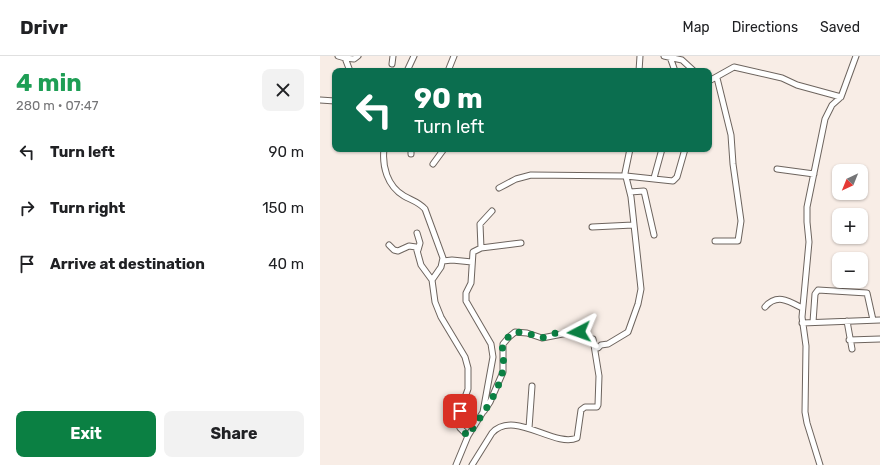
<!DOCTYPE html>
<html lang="en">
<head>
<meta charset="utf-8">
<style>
	:root { --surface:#fff; --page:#f2f2f2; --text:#202124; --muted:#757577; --line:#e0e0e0; --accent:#0b8043 }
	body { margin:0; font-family:Rubik,sans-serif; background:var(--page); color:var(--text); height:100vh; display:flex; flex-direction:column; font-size:15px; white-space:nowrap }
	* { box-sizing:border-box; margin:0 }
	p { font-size:13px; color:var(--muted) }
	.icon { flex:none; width:22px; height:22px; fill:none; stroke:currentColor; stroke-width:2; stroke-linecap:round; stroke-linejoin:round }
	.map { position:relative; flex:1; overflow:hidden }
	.sheet { display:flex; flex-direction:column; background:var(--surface); width:320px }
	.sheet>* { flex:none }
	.guide { position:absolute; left:12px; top:12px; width:380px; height:84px; border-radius:8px; box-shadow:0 1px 3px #0004; background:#0b6e4f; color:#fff; overflow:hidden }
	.needle { width:26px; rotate:223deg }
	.buttons { position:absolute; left:512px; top:108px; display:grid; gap:8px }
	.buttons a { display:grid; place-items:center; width:36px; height:36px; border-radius:8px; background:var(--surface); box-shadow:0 1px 3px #0004; font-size:20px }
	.pin { position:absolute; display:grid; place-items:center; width:34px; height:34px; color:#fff; margin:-17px; border-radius:8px; box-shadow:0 2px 6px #0006 }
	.me { position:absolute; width:44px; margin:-22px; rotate:266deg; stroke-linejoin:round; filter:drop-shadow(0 0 3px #0008) }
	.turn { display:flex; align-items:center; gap:14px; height:84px; padding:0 16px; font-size:18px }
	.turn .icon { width:52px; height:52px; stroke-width:2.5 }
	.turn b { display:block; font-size:28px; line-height:34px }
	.round { display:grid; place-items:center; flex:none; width:42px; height:42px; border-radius:8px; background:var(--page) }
	.head { display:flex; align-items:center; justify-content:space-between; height:68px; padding:0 16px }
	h1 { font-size:24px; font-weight:700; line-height:30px; color:#1e9e55 }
	.action { display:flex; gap:8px; margin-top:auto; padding:8px 16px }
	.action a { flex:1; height:46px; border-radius:8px; background:var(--accent); color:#fff; font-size:16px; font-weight:700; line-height:46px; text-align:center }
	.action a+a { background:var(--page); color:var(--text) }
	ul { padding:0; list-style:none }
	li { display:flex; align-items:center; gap:12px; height:56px; padding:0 16px }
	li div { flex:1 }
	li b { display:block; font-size:15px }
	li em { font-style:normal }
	header { display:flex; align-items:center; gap:24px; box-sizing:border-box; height:56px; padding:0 20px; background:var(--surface); border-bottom:1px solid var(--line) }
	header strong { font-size:19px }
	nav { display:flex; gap:22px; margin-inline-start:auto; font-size:14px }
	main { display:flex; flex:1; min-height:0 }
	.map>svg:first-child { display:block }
</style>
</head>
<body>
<header>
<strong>Drivr</strong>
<nav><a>Map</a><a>Directions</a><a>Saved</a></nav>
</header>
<main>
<section class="sheet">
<div class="head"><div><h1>4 min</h1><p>280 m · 07:47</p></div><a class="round"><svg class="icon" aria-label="close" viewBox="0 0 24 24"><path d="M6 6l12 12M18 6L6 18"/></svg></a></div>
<ul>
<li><svg class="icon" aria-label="left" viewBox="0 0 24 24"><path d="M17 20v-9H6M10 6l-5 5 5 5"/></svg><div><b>Turn left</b></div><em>90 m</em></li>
<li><svg class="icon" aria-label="right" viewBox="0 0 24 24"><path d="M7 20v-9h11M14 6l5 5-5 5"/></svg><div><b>Turn right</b></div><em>150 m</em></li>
<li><svg class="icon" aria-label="arrive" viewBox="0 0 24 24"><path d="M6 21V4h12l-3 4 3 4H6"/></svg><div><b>Arrive at destination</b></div><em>40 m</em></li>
</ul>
<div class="action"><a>Exit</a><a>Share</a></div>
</section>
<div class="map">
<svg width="560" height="409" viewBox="0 0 560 409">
	<rect width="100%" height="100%" fill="#f8ede6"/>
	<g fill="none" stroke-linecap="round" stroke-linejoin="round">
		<g stroke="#6d645e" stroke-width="7">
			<path id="minor" d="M 18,0 L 25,2 L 30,15
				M 344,0 L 362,4 L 374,15
				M 350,1 L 355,15
				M 25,2 L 34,3 L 38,0
				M 72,8 L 73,0
				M 87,15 L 94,0
				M 128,15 L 134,0
				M 319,15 L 320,0
				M 389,25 L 414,11 L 462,22 L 477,29 L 521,41
				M 0,44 L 15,45
				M 64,93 C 62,110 67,130 84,140 C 91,144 99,146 105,153 L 123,202 L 121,211 L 112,224
				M 91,98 L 91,93
				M 113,108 L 124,93
				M 457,113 L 494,118
				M 334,122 L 342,93
				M 179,132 L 196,123 L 211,119 L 306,120 L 353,125 L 357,121 L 365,93
				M 310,136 L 324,135 L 334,179
				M 272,171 L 313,169
				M 97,177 L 100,187 L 98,194
				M 395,185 L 418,185 L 421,165 L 413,108 L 411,79 L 397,22
				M 69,189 L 74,194 L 78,195 L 89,190 L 96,191 L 101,209 L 112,224 L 115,246 L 121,261 L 145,301 L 148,312 L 148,333 L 140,355 L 138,367 L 140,372 L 148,380
				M 161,192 L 160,168 L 172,155
				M 123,205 L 132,204 L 152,206
				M 445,251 C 457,237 469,245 482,252
				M 527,265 L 532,293
				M 493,266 L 495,238 L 498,234 L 547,237 L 553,264
				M 482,267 L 560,264
				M 529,284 L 560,283
				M 275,293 L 278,292 L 281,289 L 288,288 L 308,276 L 318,248 L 321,233 L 311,141 L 305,117 L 310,93
				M 164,355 L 170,346 L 183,316 L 183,288 L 189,281 L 195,276 L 207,277 L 222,282 L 263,274
				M 209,372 L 212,330
				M 136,409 L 148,380 L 163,356 L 173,301 L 171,288 L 146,245 L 146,237 L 151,227 L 153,196 L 161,192 L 201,187
				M 152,409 L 172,377 C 194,353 234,392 257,382 L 261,354 L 265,351 L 277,351 L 278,349 L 279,320 L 273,283
				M 500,409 L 487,367 L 485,356 L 486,290 L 482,261 L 489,186 L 487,166 L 487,151 L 505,63 L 512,49 L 521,41 L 536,0"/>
		</g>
		<use href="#minor" stroke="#fff" stroke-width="5"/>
	</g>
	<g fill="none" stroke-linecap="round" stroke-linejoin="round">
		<path stroke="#0b8043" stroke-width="7" stroke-dasharray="0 12.6" d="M 140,355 L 139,371 L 148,380 C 161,359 179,338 183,313 C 185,305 181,297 183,288 L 189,280 L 195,276 L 207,277 L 222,282 L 236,277 L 259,276"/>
	</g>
</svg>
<div class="buttons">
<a><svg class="needle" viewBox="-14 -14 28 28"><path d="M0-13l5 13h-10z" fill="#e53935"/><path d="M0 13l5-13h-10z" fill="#757577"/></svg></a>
<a>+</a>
<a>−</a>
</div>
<div class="pin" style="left:140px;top:355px;background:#d93025"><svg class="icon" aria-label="arrive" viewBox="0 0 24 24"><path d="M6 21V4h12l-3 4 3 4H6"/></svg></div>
<svg class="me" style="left:259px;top:276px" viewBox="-20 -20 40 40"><path d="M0-17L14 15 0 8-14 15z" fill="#0b8043" stroke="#fff" stroke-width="4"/></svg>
<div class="guide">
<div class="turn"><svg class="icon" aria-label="left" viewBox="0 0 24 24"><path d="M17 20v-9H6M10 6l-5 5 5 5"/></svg><div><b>90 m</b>Turn left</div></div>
</div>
</div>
</main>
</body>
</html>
